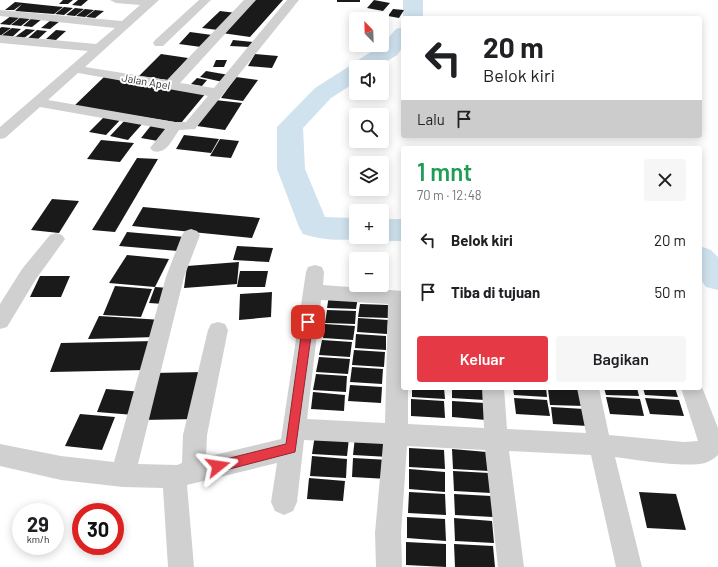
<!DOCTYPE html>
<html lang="id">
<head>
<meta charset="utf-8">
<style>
	:root { --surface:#fff; --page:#f6f6f6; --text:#202124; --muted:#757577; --accent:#e63946 }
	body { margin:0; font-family:Barlow,sans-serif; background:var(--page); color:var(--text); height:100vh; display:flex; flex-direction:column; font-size:15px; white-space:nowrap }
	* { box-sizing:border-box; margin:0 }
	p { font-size:13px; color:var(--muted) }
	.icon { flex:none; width:22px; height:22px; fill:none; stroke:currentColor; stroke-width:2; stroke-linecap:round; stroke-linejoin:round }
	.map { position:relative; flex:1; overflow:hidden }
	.drawer { position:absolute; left:401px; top:146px; width:301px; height:244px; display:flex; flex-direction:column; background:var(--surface); border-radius:4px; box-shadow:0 2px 10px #0003 }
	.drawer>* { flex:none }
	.top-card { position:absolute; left:401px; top:16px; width:301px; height:122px; border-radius:4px; box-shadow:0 2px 10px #0003; background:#fff; color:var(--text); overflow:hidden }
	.needle { width:26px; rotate:337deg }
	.controls { position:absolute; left:349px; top:12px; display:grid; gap:8px }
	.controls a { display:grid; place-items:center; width:40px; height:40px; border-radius:4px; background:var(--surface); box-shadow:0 2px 10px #0003; font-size:20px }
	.speed { position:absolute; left:12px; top:503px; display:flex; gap:8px; font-size:20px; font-weight:700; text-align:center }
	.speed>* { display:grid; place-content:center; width:52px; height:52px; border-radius:50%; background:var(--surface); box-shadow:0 2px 10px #0003; line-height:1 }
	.speed small { font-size:10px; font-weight:400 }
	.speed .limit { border:6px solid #d22; background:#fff; color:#111 }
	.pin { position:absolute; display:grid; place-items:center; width:34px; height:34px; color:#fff; margin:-17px; border-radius:8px; box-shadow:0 2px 6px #0006 }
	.me { position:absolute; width:44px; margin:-22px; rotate:75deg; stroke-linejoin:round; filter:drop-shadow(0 0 3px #0008) }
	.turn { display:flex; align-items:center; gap:14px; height:84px; padding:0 16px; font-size:18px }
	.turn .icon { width:52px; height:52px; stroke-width:2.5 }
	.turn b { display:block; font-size:28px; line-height:34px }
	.then { display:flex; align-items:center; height:38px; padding:0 16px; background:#0003; gap:8px; font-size:15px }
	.round { display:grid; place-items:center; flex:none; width:42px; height:42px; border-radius:4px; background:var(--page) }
	.head { display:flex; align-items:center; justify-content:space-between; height:68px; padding:0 16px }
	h1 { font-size:24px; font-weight:600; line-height:30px; color:#1e9e55 }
	.action { display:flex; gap:8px; margin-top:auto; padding:8px 16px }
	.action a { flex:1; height:46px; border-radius:4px; background:var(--accent); color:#fff; font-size:16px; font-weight:600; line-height:46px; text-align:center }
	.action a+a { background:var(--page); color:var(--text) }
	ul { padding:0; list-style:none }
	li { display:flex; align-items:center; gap:12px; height:52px; padding:0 16px }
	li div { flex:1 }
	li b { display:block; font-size:15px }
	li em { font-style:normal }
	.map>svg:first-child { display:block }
</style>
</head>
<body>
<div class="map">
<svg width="718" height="567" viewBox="0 0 718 567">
	<rect width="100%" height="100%" fill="#fff"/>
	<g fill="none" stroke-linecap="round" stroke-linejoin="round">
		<path fill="#cfe2ee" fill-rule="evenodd" d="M 403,0 L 423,0 L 423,18 L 403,18 Z
			M 403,27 L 403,47 L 397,55 L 378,67 L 356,67 L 356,82 L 331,98 L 303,128 L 305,169 L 325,217 L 356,218 L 356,237 L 365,237 C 347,242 321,240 303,234 L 299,227 L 277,169 L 277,127 L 315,88 L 348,67 L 352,66 L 355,62 L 382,45 L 396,29 Z
			M 382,219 L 403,219 L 403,241 L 382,241 L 371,237 L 382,237 Z
			M 700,246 L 711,250 L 718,257 L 718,290 L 706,287 L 700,279 Z"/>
	</g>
	<path fill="#1a1a1a" d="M 63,0 L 73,0 L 68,4 L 59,4 Z
		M 78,0 L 88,0 L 81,6 L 72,5 Z
		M 254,0 L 283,0 L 250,37 L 222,33 Z
		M 337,0 L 360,0 L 360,2 L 337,2 Z
		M 374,0 L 390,3 L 383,11 L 367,8 Z
		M 15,2 L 43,5 L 63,7 L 54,14 L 15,11 L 22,4 L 14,10 L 5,10 Z
		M 64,7 L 73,8 L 64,15 L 55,14 Z
		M 75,8 L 84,9 L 75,16 L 66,15 Z
		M 85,9 L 94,10 L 85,17 L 76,16 Z
		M 393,9 L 404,10 L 399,18 L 388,16 Z
		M 95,10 L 104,11 L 95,18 L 86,17 Z
		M 220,11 L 236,13 L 218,30 L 202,28 Z
		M 11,16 L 20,17 L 10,25 L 0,24 Z
		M 21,17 L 31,18 L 21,26 L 11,25 Z
		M 32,18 L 42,19 L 32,27 L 23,26 Z
		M 51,20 L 60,21 L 50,29 L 41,28 Z
		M 2,27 L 11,28 L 0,36 L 0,28 Z
		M 12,28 L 21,29 L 11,38 L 1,36 Z
		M 26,29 L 35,30 L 24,38 L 15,37 Z
		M 37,30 L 47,31 L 37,40 L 27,39 Z
		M 56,30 L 66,31 L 56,40 L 46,39 Z
		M 190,32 L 212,35 L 201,47 L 179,44 Z
		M 233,40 L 253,42 L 250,47 L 230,46 Z
		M 161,54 L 188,58 L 168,80 L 139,76 Z
		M 255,54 L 278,56 L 272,68 L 248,66 Z
		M 216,60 L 227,60 L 224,67 L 213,67 Z
		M 206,71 L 229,75 L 223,82 L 200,77 Z
		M 104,77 L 206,93 L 181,123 L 74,106 Z
		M 236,77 L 258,80 L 243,101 L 221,98 Z
		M 197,78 L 207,80 L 202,86 L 191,84 Z
		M 215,100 L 242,103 L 225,130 L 197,126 Z
		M 105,116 L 122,118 L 106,135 L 89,132 Z
		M 126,119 L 144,122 L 128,140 L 110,136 Z
		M 153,123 L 170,126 L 158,141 L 141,138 Z
		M 184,135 L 219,139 L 211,153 L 176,149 Z
		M 220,139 L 239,141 L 231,158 L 210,156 Z
		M 101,140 L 134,143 L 120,162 L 87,159 Z
		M 137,158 L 158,159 L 115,232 L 92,230 Z
		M 52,199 L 79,201 L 59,233 L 31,230 Z
		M 143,207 L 260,218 L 252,238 L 132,226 Z
		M 127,232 L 185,237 L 178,251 L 119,246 Z
		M 237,246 L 273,248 L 269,262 L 233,260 Z
		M 127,255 L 169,259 L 155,287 L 109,283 Z
		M 239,262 L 237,284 L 184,288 L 187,266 Z
		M 240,271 L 268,271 L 265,287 L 237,287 Z
		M 40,276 L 70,276 L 61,297 L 30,297 Z
		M 115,286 L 152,289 L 141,317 L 103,315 Z
		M 155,287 L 169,288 L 164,304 L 149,303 Z
		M 272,292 L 271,317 L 239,320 L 240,294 Z
		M 329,295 L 358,297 L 356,309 L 327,308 Z
		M 360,304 L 388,305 L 388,318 L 358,317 Z
		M 327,310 L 356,311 L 355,324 L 325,323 Z
		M 99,316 L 162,320 L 156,337 L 88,339 Z
		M 358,318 L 388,320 L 387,334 L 357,332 Z
		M 325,324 L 355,326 L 353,340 L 323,338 Z
		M 356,334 L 386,336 L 386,350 L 355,348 Z
		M 322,340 L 352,342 L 350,357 L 319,355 Z
		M 155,341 L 147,370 L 50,372 L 61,343 Z
		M 354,350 L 385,352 L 384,367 L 352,365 Z
		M 319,357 L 350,359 L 348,374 L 316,372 Z
		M 352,367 L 383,369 L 382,384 L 350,382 Z
		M 205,372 L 197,419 L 141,420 L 152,373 Z
		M 316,374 L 347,376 L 346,392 L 313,390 Z
		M 350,385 L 382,387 L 381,403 L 348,401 Z
		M 412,388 L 444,388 L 445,399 L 412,397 Z
		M 452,388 L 484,388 L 485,400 L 452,398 Z
		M 513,388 L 546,388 L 547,397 L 514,395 Z
		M 604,388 L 637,388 L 639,396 L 606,395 Z
		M 643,388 L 675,388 L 678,397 L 645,395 Z
		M 106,389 L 143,392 L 134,415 L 97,412 Z
		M 548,389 L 581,390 L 584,406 L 550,405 Z
		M 313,392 L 345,395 L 344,411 L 311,409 Z
		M 606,397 L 640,399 L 644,416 L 610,414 Z
		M 514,398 L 547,400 L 550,416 L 516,414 Z
		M 645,398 L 679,400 L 684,416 L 650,414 Z
		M 411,399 L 444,401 L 445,418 L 411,416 Z
		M 452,401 L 485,403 L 486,420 L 452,417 Z
		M 551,407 L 584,409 L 588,426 L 553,424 Z
		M 80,414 L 115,417 L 102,450 L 65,446 Z
		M 315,435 L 349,438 L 347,456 L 312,454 Z
		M 355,437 L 389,439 L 389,457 L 353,455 Z
		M 409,448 L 444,450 L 445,469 L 409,467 Z
		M 452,449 L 487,452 L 489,471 L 453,469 Z
		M 312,456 L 347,459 L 346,478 L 310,476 Z
		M 353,458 L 389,460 L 388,479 L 352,477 Z
		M 409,469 L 445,472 L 445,492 L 409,489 Z
		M 453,471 L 489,473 L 491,493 L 454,491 Z
		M 309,478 L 345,481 L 343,501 L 307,499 Z
		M 409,492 L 445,494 L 446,515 L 408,513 Z
		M 639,492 L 676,494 L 686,530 L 647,528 Z
		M 454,494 L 491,496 L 493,517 L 455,515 Z
		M 407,517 L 445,519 L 446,541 L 407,538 Z
		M 454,518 L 492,521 L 494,543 L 455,541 Z
		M 406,542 L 446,544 L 446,567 L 406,565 Z
		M 454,544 L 493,546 L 495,567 L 455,567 Z"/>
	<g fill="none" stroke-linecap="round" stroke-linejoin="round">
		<path fill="#d0d0d0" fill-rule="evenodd" d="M 110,0 L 159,0 L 85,67 L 167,80 L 244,0 L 256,0 L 180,83 L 214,88 L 287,0 L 299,0 L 195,129 L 179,130 C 172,140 166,155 153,151 L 150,148 L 165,129 L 40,107 L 5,138 L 0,139 L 0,127 L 88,51 L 0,43 L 0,35 L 96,44 L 115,28 L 0,16 L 0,10 L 122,21 L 140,5 L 116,3 ZM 78,73 L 208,96 L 186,122 L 175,122 L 48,100 Z
			M 199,0 L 211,0 L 163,46 L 155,46 L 153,43 L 155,40 Z
			M 191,229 L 197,231 L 200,235 L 184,277 L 138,464 L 177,465 L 182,463 L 183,435 L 208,330 L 211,324 L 218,322 L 225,324 L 228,330 L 207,435 L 206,457 L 281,439 L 306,272 L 308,267 L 315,265 L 322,267 L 324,272 L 323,285 L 403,291 L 403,388 L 408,388 L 408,424 L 484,428 L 482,388 L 504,388 L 507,429 L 586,433 L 577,388 L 599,388 L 609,435 L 684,442 L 698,441 L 681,388 L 700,388 L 700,382 L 718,428 L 718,455 C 714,459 710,461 705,463 C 684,468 638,460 615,457 L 642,567 L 616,567 L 591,455 L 509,451 L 524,567 L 498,567 L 485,450 L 407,446 L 401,533 L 402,567 L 376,567 L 375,533 L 383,444 L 304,440 L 297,502 L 293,511 L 284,515 L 275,511 L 271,502 L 277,463 L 187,485 L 194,567 L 168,567 L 163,488 L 123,487 L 61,480 L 0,466 L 0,444 L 61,456 L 114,462 L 166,277 L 182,235 L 185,231 ZM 321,300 L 388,304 L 385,423 L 307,419 Z
			M 56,233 L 62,235 L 65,239 L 36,279 L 7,327 L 0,329 L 0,304 L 22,269 L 50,235 Z"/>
	</g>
	<path fill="#e63946" stroke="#96252e" d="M 308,318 L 312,319 L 313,322 L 295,452 L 218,472 L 214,470 L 213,466 L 214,462 L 286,444 L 303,322 L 305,319 Z"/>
	<g text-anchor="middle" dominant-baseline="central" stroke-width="4" stroke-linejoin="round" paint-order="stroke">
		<g font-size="11" fill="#333" stroke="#fff">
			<text transform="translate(146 81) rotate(10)">Jalan Apel</text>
		</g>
	</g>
</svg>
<div class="controls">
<a><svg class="needle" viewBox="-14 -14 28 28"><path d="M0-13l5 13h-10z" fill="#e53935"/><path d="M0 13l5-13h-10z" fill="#757577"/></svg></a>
<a><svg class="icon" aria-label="sound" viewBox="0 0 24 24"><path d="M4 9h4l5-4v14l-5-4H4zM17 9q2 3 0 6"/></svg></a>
<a><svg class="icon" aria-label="search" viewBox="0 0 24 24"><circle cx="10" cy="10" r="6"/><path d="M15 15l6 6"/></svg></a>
<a><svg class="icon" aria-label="layers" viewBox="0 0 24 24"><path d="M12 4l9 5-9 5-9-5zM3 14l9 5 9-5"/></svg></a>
<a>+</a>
<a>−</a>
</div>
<div class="speed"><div>29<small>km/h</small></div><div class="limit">30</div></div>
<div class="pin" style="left:308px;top:322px;background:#d93025"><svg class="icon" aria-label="arrive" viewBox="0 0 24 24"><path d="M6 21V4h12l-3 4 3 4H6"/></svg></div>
<svg class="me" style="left:218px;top:466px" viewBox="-20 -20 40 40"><path d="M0-17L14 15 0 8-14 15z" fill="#e63946" stroke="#fff" stroke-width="4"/></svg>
<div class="top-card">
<div class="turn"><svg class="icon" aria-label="left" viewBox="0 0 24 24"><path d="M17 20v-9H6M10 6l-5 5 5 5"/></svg><div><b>20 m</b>Belok kiri</div></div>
<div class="then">Lalu<svg class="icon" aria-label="arrive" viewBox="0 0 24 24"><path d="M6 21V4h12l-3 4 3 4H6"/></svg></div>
</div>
<section class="drawer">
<div class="head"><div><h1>1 mnt</h1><p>70 m · 12:48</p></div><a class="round"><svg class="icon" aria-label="close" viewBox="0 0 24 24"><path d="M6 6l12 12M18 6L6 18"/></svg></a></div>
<ul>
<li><svg class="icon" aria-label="left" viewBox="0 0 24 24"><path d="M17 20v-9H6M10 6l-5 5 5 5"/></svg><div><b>Belok kiri</b></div><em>20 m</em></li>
<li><svg class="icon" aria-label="arrive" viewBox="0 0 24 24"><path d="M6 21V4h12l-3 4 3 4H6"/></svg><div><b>Tiba di tujuan</b></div><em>50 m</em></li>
</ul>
<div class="action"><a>Keluar</a><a>Bagikan</a></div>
</section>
</div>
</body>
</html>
